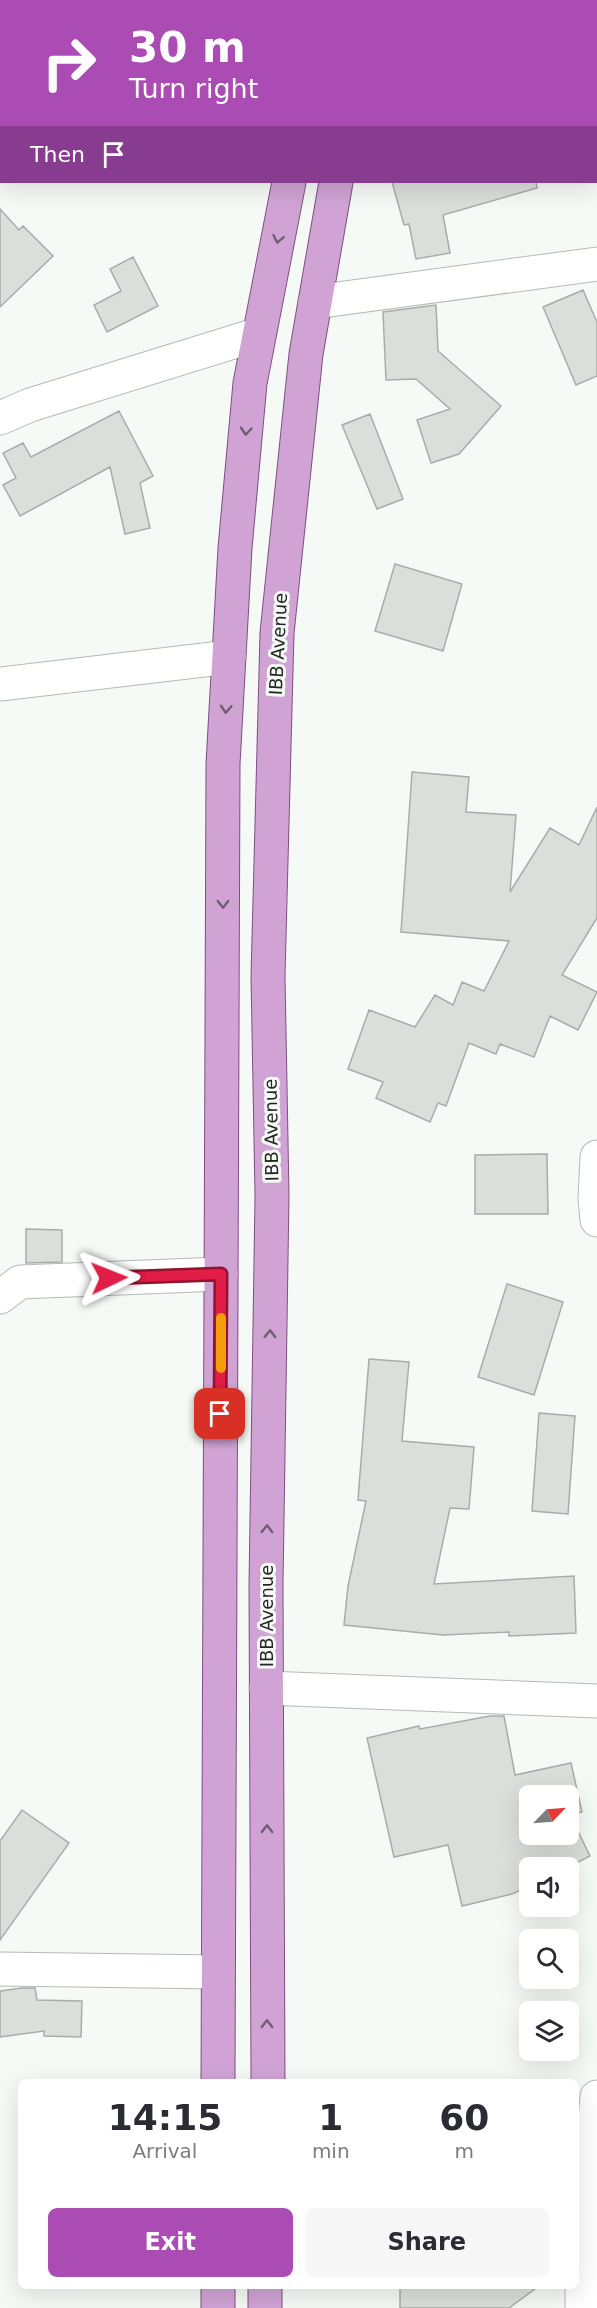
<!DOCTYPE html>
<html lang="en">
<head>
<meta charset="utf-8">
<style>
	:root { --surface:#fff; --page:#f7f7f7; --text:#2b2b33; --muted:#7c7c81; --accent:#ab4bb4 }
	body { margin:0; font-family:"DejaVu Sans",sans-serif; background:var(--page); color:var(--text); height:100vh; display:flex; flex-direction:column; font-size:22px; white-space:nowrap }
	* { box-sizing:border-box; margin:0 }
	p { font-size:20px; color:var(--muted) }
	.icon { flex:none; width:33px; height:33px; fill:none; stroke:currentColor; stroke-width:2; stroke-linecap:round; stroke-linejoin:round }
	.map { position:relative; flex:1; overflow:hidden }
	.drawer { position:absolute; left:18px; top:2079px; width:561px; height:210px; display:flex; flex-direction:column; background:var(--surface); border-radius:9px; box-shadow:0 6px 24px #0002 }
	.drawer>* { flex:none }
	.top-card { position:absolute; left:0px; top:0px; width:597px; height:183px; box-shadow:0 6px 24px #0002; background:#ab4bb4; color:#fff; overflow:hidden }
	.needle { width:39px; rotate:65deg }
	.tools { position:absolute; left:519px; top:1785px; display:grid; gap:12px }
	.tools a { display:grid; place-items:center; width:60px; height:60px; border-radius:9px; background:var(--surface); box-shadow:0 6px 24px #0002; font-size:30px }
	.pin { position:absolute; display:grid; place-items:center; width:51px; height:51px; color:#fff; margin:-26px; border-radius:12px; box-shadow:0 3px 9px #0006 }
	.me { position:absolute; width:66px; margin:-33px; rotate:88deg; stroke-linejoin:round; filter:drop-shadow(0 0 4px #0008) }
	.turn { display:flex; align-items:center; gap:21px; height:126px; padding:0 30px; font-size:27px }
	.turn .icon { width:78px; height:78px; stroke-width:2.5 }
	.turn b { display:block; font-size:42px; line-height:51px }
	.then { display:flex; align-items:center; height:57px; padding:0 30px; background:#0003; gap:12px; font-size:22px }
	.eta { display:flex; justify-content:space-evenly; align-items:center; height:102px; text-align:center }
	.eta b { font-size:36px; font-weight:700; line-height:42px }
	.action { display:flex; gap:12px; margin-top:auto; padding:12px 30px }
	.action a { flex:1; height:69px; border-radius:9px; background:var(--accent); color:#fff; font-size:24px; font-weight:700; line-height:69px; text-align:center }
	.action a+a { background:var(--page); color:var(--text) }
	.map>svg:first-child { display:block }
</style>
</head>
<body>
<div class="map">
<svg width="597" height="2308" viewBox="0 0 597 2308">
	<rect width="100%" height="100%" fill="#f5faf6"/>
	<path fill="#dadfdb" stroke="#a8ada9" stroke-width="1.5" fill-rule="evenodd" d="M 392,182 L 536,182 L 537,188 L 443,215 L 450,253 L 416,259 L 409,224 L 404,225 Z
		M 0,209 L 19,230 L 23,226 L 53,256 L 0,307 Z
		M 133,257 L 158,306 L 107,332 L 94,305 L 121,291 L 110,269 Z
		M 583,290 L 597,322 L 597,376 L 576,385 L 543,307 Z
		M 436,305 L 438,351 L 501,406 L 459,454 L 431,463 L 417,420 L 450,409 L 416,379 L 386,380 L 383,312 Z
		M 119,411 L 153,476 L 140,483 L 150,528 L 125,534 L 110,467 L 20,516 L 3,485 L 16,478 L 3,453 L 23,443 L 31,457 Z
		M 370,414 L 403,499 L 377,509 L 342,425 Z
		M 395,564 L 462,584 L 443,651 L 375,631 Z
		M 412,772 L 469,777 L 466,812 L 516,815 L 510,892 L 550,828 L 579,845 L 597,807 L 597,918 L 562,975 L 597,992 L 578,1030 L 550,1016 L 534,1057 L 500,1044 L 496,1054 L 469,1043 L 446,1106 L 438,1103 L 430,1122 L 376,1098 L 383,1082 L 348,1069 L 369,1010 L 415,1027 L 435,995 L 453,1005 L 462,982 L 484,991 L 509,941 L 401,932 Z
		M 547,1154 L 548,1214 L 475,1214 L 475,1155 Z
		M 26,1229 L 62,1230 L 62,1262 L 26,1263 Z
		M 507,1284 L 563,1302 L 534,1395 L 478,1377 Z
		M 369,1359 L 409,1362 L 402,1441 L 474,1447 L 469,1509 L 450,1508 L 434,1584 L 574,1576 L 576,1633 L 509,1636 L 509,1632 L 443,1635 L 344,1625 L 348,1586 L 366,1501 L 358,1500 Z
		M 539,1413 L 575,1416 L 568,1514 L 532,1511 Z
		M 490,1716 L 504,1716 L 515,1775 L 571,1763 L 582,1812 L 570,1815 L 590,1856 L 567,1868 L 530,1868 L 530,1886 L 512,1894 L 462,1906 L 448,1845 L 394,1857 L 367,1738 L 419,1726 L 420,1729 ZM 530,1796 L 568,1796 L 568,1834 L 530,1834 Z
		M 22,1810 L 69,1843 L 0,1940 L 0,1841 Z
		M 22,1988 L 35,1988 L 37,2000 L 82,2001 L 81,2037 L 44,2036 L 44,2031 L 0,2037 L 0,1991 Z
		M 400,2286 L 539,2286 L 509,2308 L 400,2308 Z"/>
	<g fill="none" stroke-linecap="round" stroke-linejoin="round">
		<g stroke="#b5bab6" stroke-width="35">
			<path id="minor" d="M 315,302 L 597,264
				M 0,418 L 30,405 L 259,334
				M 0,684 L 229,657
				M 597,1157 L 595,1199 L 597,1220
				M 0,1297 L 20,1282 L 221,1274
				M 266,1688 L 597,1701
				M 0,1969 L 218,1972
				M 582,2308 L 582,2262 L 597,2097"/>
		</g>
		<g stroke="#7f4f83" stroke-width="35">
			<path id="major" d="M 321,2 L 321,0
				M 368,2 L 368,0
				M 218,2082 L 223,764 L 235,548 L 250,383 L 289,182
				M 268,2082 L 266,1585 L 272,1195 L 268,976 L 277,633 L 306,354 L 336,182
				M 218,2286 L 218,2308
				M 265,2308 L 265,2286"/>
		</g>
		<use href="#minor" stroke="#fff" stroke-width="33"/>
		<use href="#major" stroke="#d0a3d4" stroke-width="33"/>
	</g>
	<defs><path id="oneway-chevron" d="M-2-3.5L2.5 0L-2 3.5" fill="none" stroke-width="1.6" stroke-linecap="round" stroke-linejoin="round" transform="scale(1.5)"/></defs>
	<g stroke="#715e73">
		<use href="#oneway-chevron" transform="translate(278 239) rotate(101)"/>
		<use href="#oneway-chevron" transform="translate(246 431) rotate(95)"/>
		<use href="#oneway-chevron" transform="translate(226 709) rotate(93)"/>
		<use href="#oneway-chevron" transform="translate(223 904) rotate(90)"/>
		<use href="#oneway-chevron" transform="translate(270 1334) rotate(-89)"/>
		<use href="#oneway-chevron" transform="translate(267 1529) rotate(-89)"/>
		<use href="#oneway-chevron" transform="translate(267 1829) rotate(-90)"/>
		<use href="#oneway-chevron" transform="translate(267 2024) rotate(-90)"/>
	</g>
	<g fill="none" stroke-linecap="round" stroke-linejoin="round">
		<g stroke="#92132f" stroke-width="15">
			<path id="route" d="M 109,1278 L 221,1274 L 220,1414"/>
		</g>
		<use href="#route" stroke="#e11d48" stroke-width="10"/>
		<path stroke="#f59e0b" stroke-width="10" d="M 221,1368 L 221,1318"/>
	</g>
	<g text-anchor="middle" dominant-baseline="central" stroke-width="6" stroke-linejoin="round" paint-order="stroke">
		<g font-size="18" fill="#232523" stroke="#f5faf6">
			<text transform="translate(278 644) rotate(-87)">IBB Avenue</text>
			<text transform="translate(271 1130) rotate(-91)">IBB Avenue</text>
			<text transform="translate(266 1616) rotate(-90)">IBB Avenue</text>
		</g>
	</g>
</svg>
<div class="tools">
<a><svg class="needle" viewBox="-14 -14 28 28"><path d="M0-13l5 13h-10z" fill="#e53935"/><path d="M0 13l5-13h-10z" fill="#7c7c81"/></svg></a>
<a><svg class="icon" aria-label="sound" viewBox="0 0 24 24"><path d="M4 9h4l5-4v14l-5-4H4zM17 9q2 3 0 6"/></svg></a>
<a><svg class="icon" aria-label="search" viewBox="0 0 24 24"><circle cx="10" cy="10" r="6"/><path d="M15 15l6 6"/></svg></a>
<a><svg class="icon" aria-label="layers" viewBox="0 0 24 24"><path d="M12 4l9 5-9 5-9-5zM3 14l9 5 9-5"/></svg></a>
</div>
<div class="pin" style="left:220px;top:1414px;background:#d93025"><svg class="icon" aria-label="arrive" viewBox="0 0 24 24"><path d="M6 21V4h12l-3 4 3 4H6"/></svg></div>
<svg class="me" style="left:109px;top:1278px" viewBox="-20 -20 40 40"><path d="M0-17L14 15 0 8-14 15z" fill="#e11d48" stroke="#fff" stroke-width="4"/></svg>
<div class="top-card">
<div class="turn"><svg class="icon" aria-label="right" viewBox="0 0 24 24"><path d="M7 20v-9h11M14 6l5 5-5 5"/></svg><div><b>30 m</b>Turn right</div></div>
<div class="then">Then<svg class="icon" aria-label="arrive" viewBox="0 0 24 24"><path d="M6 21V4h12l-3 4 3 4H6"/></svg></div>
</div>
<section class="drawer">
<div class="eta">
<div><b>14:15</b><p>Arrival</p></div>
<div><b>1</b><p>min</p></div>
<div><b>60</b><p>m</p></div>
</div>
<div class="action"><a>Exit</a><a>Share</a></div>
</section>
</div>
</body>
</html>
